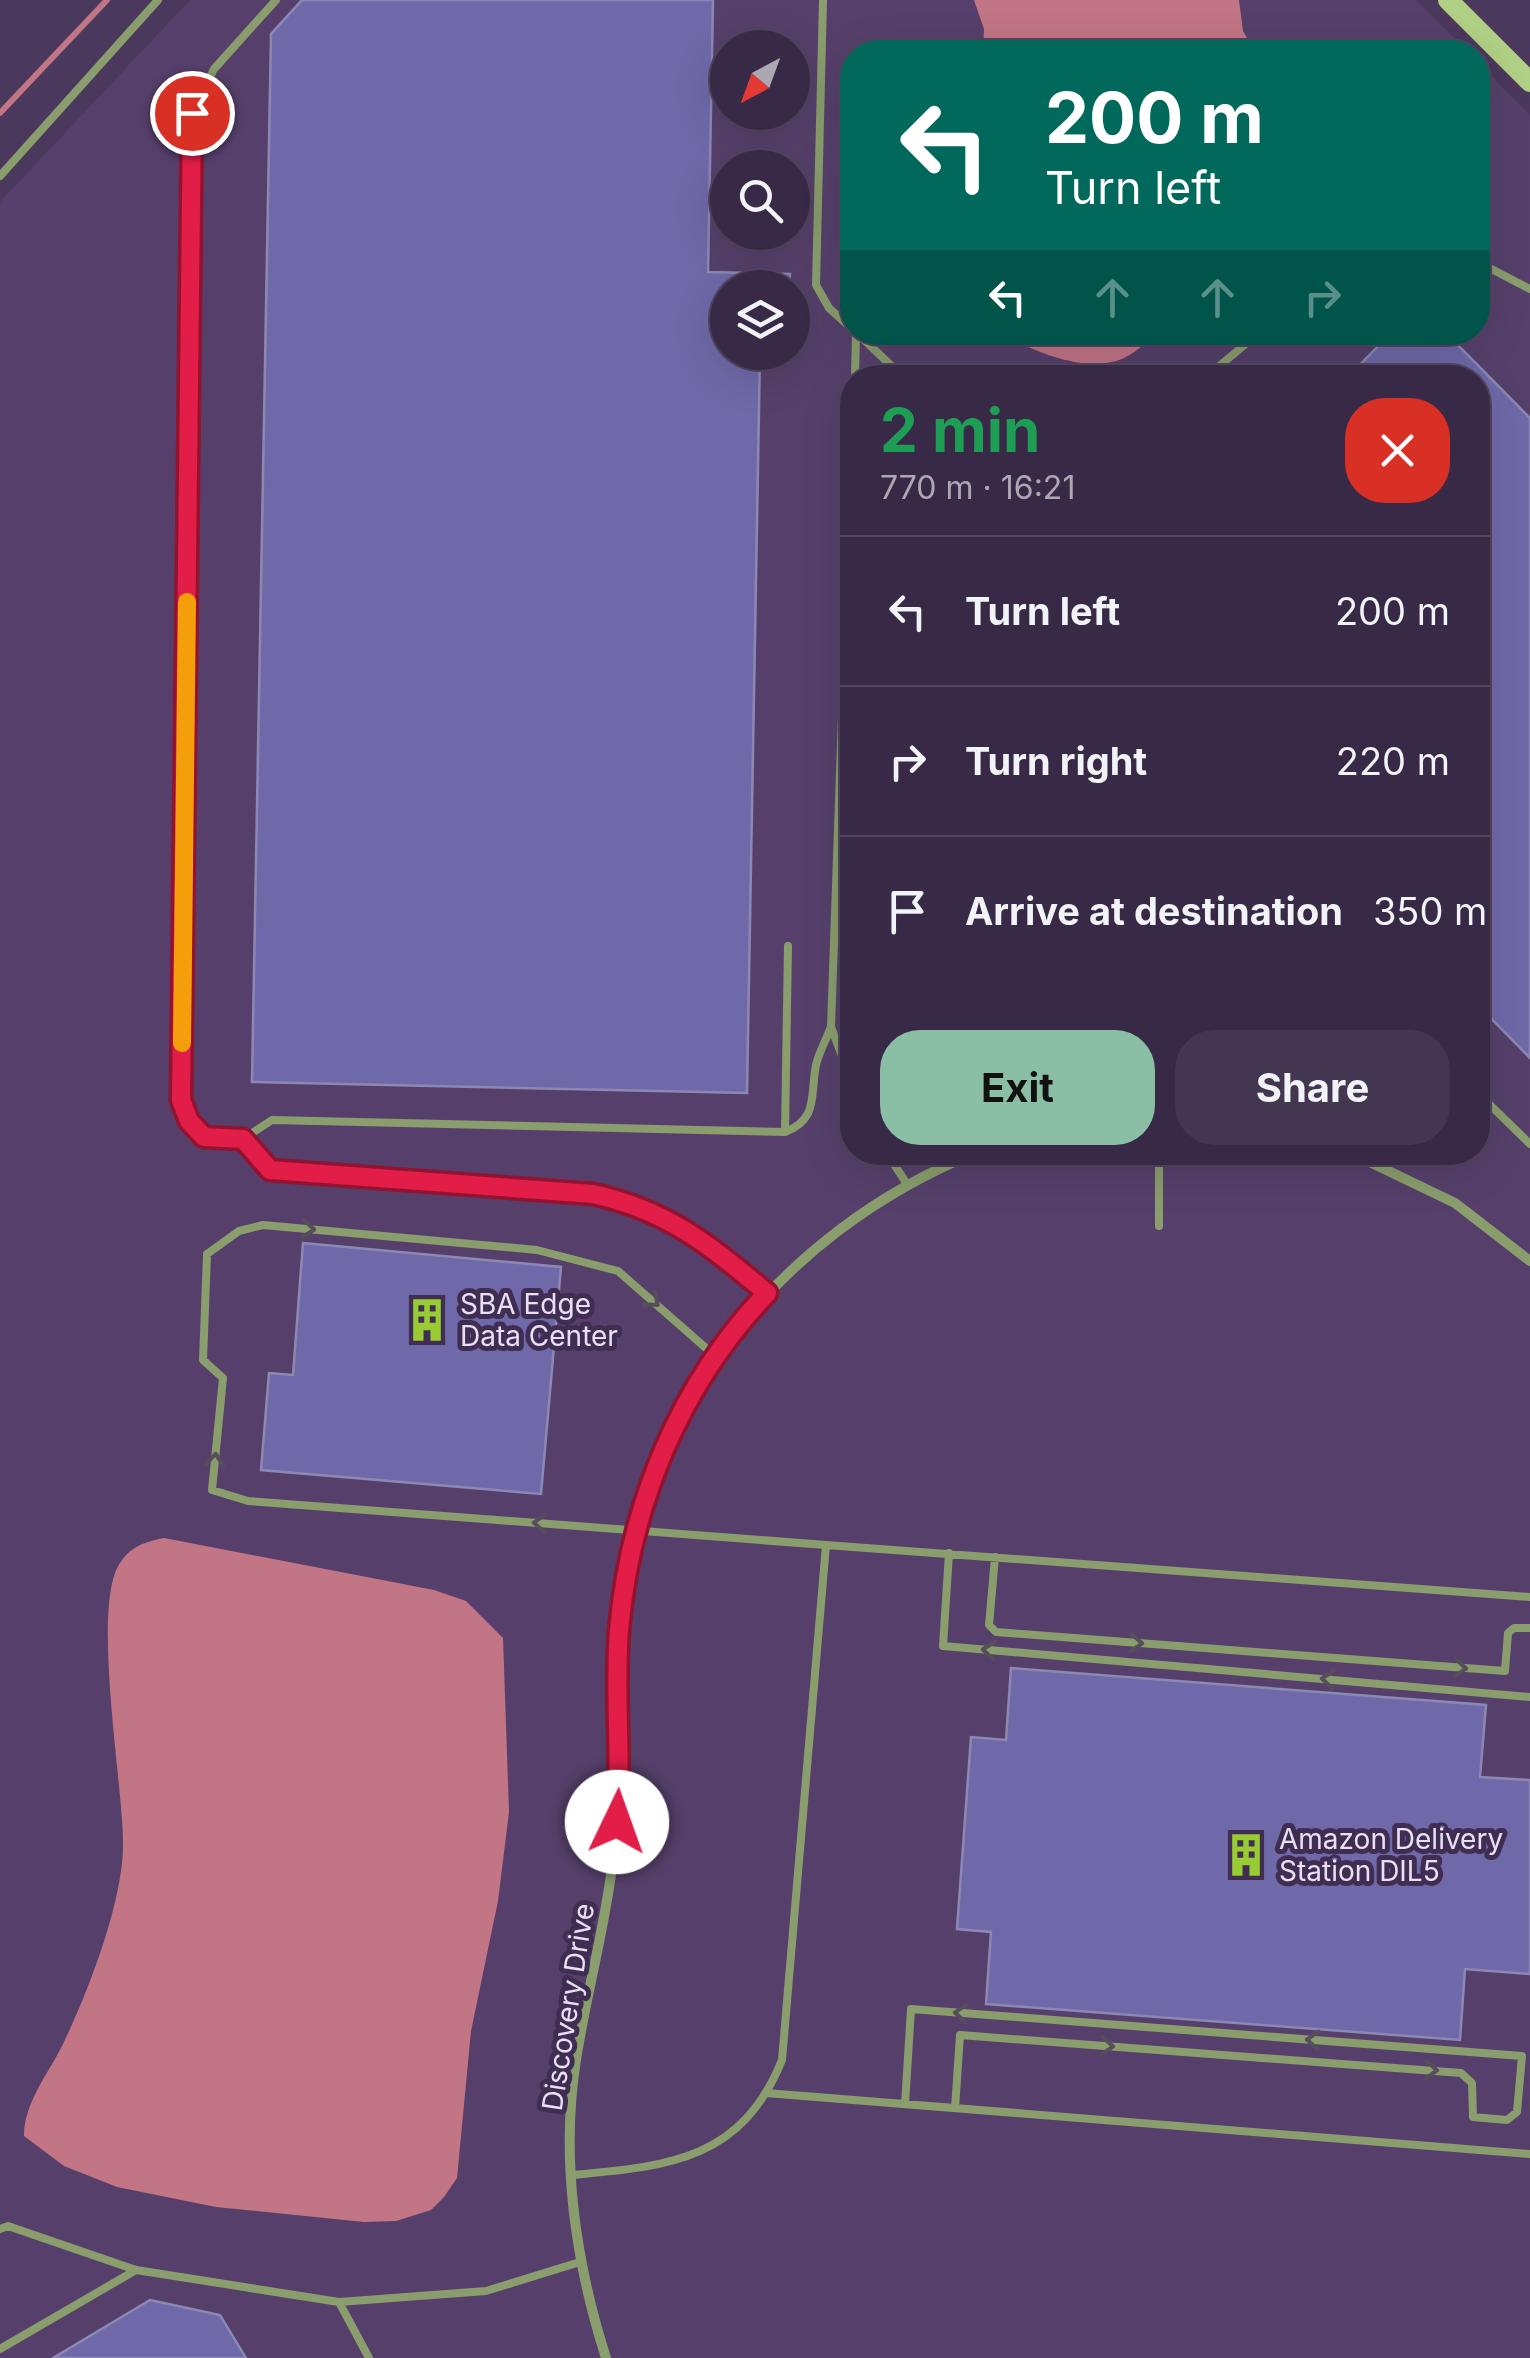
<!DOCTYPE html>
<html lang="en">
<head>
<meta charset="utf-8">
<style>
	:root { --surface:#382a46; --page:#433651; --text:#f1f3f6; --muted:#aba7b3; --line:#52465f; --accent:#8abfa5 }
	body { margin:0; font-family:Inter,sans-serif; background:var(--page); color:var(--text); height:100vh; display:flex; flex-direction:column; font-size:38px; white-space:nowrap }
	* { box-sizing:border-box; margin:0 }
	p { font-size:32px; color:var(--muted) }
	.icon { flex:none; width:55px; height:55px; fill:none; stroke:currentColor; stroke-width:2; stroke-linecap:round; stroke-linejoin:round }
	.map { position:relative; flex:1; overflow:hidden }
	.panel { position:absolute; left:840px; top:365px; width:650px; height:800px; display:flex; flex-direction:column; background:var(--surface); border-radius:40px; box-shadow:0 10px 40px #0002,0 0 0 2px var(--line) }
	.panel>* { flex:none }
	.hud { position:absolute; left:840px; top:40px; width:650px; height:305px; border-radius:40px; box-shadow:0 10px 40px #0002,0 0 0 2px var(--line); background:#00695c; color:#fff; overflow:hidden }
	.needle { width:65px; rotate:221deg }
	.fabs { position:absolute; left:710px; top:30px; display:grid; gap:20px }
	.fabs a { display:grid; place-items:center; width:100px; height:100px; border-radius:50%; background:var(--surface); box-shadow:0 10px 40px #0002,0 0 0 2px var(--line); font-size:50px }
	.pin { position:absolute; display:grid; place-items:center; width:85px; height:85px; color:#fff; margin:-42px; border:5px solid #fff; border-radius:50%; box-shadow:0 2px 10px #0007 }
	.me { position:absolute; width:110px; margin:-55px; rotate:3deg; stroke-linejoin:round; filter:drop-shadow(0 0 8px #0008) }
	.turn { display:flex; align-items:center; gap:35px; height:210px; padding:0 40px; font-size:45px }
	.turn .icon { width:130px; height:130px; stroke-width:2.5 }
	.turn b { display:block; font-size:70px; line-height:85px }
	.lanes { display:flex; align-items:center; height:95px; padding:0 40px; background:#0003; justify-content:center; gap:50px; direction:ltr }
	.lanes .off { opacity:.35 }
	.round { display:grid; place-items:center; flex:none; width:105px; height:105px; border-radius:40px; background:var(--page) }
	.headline { display:flex; align-items:center; justify-content:space-between; height:170px; padding:0 40px }
	h1 { font-size:60px; font-weight:700; line-height:75px; color:#1e9e55 }
	.cta { display:flex; gap:20px; margin-top:auto; padding:20px 40px }
	.cta a { flex:1; height:115px; border-radius:40px; background:var(--accent); color:#111; font-size:40px; font-weight:700; line-height:115px; text-align:center }
	.cta a+a { background:var(--page); color:var(--text) }
	ul { padding:0; list-style:none }
	li { display:flex; align-items:center; gap:30px; height:150px; padding:0 40px; border-top:2px solid var(--line) }
	li div { flex:1 }
	li b { display:block; font-size:38px }
	li em { font-style:normal }
	.map>svg:first-child { display:block }
</style>
</head>
<body>
<div class="map">
<svg width="1530" height="2358" viewBox="0 0 1530 2358">
	<rect width="100%" height="100%" fill="#4b385d"/>
	<path fill="#56406b" fill-rule="evenodd" d="M 190,0 L 1416,0 L 1468,52 L 852,52 L 852,332 L 1478,332 L 1478,62 L 1530,115 L 1530,2358 L 0,2358 L 0,202 ZM 728,48 L 792,48 L 792,112 L 728,112 ZM 728,168 L 792,168 L 792,232 L 728,232 ZM 728,288 L 792,288 L 792,352 L 728,352 ZM 852,378 L 1478,378 L 1478,1152 L 852,1152 Z"/>
	<path fill="#c27585" d="M 974,0 L 1239,0 L 1243,31 L 1255,52 L 983,52 L 984,29 Z
		M 1003,333 L 1158,333 C 1148,340 1138,351 1126,357 C 1091,375 1034,353 1003,333 Z
		M 164,1538 L 434,1590 L 466,1601 L 503,1638 L 509,1812 L 498,1901 L 471,2031 L 457,2178 L 444,2197 L 431,2210 L 396,2221 L 364,2222 L 216,2207 L 117,2187 L 64,2166 L 24,2136 C 24,2103 48,2074 62,2046 C 87,1995 124,1900 123,1843 C 123,1784 91,1606 120,1563 C 131,1546 145,1542 164,1538 Z"/>
	<g fill="none" stroke-linecap="round" stroke-linejoin="round">
		<path stroke="#c27585" stroke-width="6" d="M 0,113 L 107,0"/>
	</g>
	<path fill="#6f69a9" stroke="#8b89b4" stroke-width="2.5" d="M 302,0 L 713,0 L 708,272 L 790,274 L 789,288 L 728,288 L 728,352 L 760,352 L 747,1093 L 252,1082 L 271,34 Z
		M 1392,332 L 1445,332 L 1530,418 L 1530,1058 L 1478,1005 L 1478,378 L 1347,378 Z
		M 303,1243 L 561,1267 L 541,1494 L 261,1470 L 269,1373 L 293,1375 Z
		M 1011,1668 L 1486,1705 L 1480,1777 L 1530,1780 L 1530,1974 L 1465,1969 L 1460,2040 L 986,2004 L 991,1932 L 957,1929 L 971,1737 L 1006,1740 Z
		M 150,2300 L 220,2315 L 246,2358 L 53,2358 Z"/>
	<g fill="none" stroke-linecap="round" stroke-linejoin="round">
		<path stroke="#899d6d" stroke-width="8" d="M 276,0 L 214,69 L 192,113 L 181,1100 L 189,1121 L 204,1137 L 243,1139 L 270,1170 L 593,1194 C 673,1212 706,1242 767,1293
			M 823,0 L 816,285 L 829,308 L 852,329
			M 0,176 L 158,0
			M 1478,262 L 1530,289
			M 856,332 L 904,378
			M 855,378 L 856,333
			M 1205,378 L 1260,332
			M 852,435 L 831,1027 L 852,1082
			M 1478,1093 L 1530,1144
			M 785,1132 L 788,946
			M 243,1139 L 272,1120 L 785,1132 C 819,1119 810,1095 816,1065 C 819,1052 826,1040 831,1027
			M 886,1152 L 907,1184
			M 1159,1152 L 1159,1226
			M 826,1545 L 1530,1597
			M 949,1553 L 943,1646 L 1530,1697
			M 995,1557 L 989,1625 L 996,1632 L 1505,1671 L 1508,1633 L 1514,1628 L 1530,1628
			M 766,2093 L 1530,2154
			M 905,2104 L 911,2009 L 1522,2056 L 1517,2112 L 1507,2120 L 1473,2117 L 1472,2083 L 1461,2073 L 960,2035 L 955,2108
			M 573,2175 C 668,2166 741,2161 782,2060 L 826,1545 L 248,1501 L 212,1490 L 223,1378 L 203,1360 L 207,1254 L 239,1231 L 263,1225 L 537,1250 L 618,1271 L 715,1356
			M 0,2229 L 8,2226 L 136,2270 L 339,2302
			M 0,2349 L 136,2270
			M 369,2358 L 339,2302 L 486,2291 L 580,2262"/>
		<path stroke="#899d6d" stroke-width="10" d="M 1349,1152 L 1455,1203 L 1530,1261
			M 606,2358 C 576,2264 560,2159 576,2060 C 586,1995 604,1932 612,1867 C 622,1789 614,1712 619,1633 C 633,1414 777,1233 977,1152"/>
		<path stroke="#b1d083" stroke-width="20" d="M 1448,0 L 1530,82"/>
	</g>
	<defs><path id="oneway-chevron" d="M-2-3.5L2.5 0L-2 3.5" fill="none" stroke-width="1.6" stroke-linecap="round" stroke-linejoin="round" transform="scale(2.5)"/></defs>
	<g stroke="#564f5a">
		<use href="#oneway-chevron" transform="translate(308 1229) rotate(5)"/>
		<use href="#oneway-chevron" transform="translate(653 1301) rotate(41)"/>
		<use href="#oneway-chevron" transform="translate(215 1460) rotate(-84)"/>
		<use href="#oneway-chevron" transform="translate(540 1523) rotate(-176)"/>
		<use href="#oneway-chevron" transform="translate(1136 1643) rotate(4)"/>
		<use href="#oneway-chevron" transform="translate(989 1650) rotate(-175)"/>
		<use href="#oneway-chevron" transform="translate(1460 1668) rotate(4)"/>
		<use href="#oneway-chevron" transform="translate(1328 1679) rotate(-175)"/>
		<use href="#oneway-chevron" transform="translate(961 2013) rotate(-176)"/>
		<use href="#oneway-chevron" transform="translate(1313 2040) rotate(-176)"/>
		<use href="#oneway-chevron" transform="translate(1107 2046) rotate(4)"/>
		<use href="#oneway-chevron" transform="translate(1431 2070) rotate(4)"/>
	</g>
	<g fill="none" stroke-linecap="round" stroke-linejoin="round">
		<g stroke="#92132f" stroke-width="25">
			<path id="route" d="M 192,113 L 181,1100 L 189,1121 L 204,1137 L 243,1139 L 270,1170 L 593,1194 C 669,1211 708,1244 767,1293 C 680,1384 630,1505 619,1630 C 614,1694 622,1758 617,1822"/>
		</g>
		<use href="#route" stroke="#e11d48" stroke-width="18"/>
		<path stroke="#f59e0b" stroke-width="18" d="M 182,1043 L 187,602"/>
	</g>
	<defs>
		<g id="building-bare" transform="scale(3.45)"><path d="M-4-6H4V6H1V3H-1V6H-4ZM-2.5-4.3h1.7v1.8h-1.7ZM.8-4.3h1.7v1.8H.8ZM-2.5-1h1.7V.8h-1.7ZM.8-1h1.7V.8H.8Z" fill="#99cb35" stroke="#402e52" stroke-width="2.5" paint-order="stroke"/></g>
	</defs>
	<g fill-rule="evenodd">
		<use href="#building-bare" x="427" y="1320"/>
		<use href="#building-bare" x="1246" y="1855"/>
	</g>
	<g text-anchor="middle" dominant-baseline="central" stroke-width="10" stroke-linejoin="round" paint-order="stroke">
		<g font-size="28" fill="#eae0f6" stroke="#402e52" text-anchor="start">
			<text x="460" y="1304">SBA Edge<tspan x="460" dy="32">Data Center</tspan></text>
			<text x="1279" y="1839">Amazon Delivery<tspan x="1279" dy="32">Station DIL5</tspan></text>
		</g>
		<g font-size="28" fill="#eae0f6" stroke="#402e52">
			<text transform="translate(568 2007) rotate(-81)">Discovery Drive</text>
		</g>
	</g>
</svg>
<div class="fabs">
<a><svg class="needle" viewBox="-14 -14 28 28"><path d="M0-13l5 13h-10z" fill="#e53935"/><path d="M0 13l5-13h-10z" fill="#aba7b3"/></svg></a>
<a><svg class="icon" aria-label="search" viewBox="0 0 24 24"><circle cx="10" cy="10" r="6"/><path d="M15 15l6 6"/></svg></a>
<a><svg class="icon" aria-label="layers" viewBox="0 0 24 24"><path d="M12 4l9 5-9 5-9-5zM3 14l9 5 9-5"/></svg></a>
</div>
<div class="pin" style="left:192px;top:113px;background:#d93025"><svg class="icon" aria-label="arrive" viewBox="0 0 24 24"><path d="M6 21V4h12l-3 4 3 4H6"/></svg></div>
<svg class="me" style="left:617px;top:1822px" viewBox="-20 -20 40 40"><circle r="19" fill="#fff"/><path d="M0-13L10 11 0 6-10 11z" fill="#e11d48"/></svg>
<div class="hud">
<div class="turn"><svg class="icon" aria-label="left" viewBox="0 0 24 24"><path d="M17 20v-9H6M10 6l-5 5 5 5"/></svg><div><b>200 m</b>Turn left</div></div>
<div class="lanes"><svg class="icon" aria-label="left" viewBox="0 0 24 24"><path d="M17 20v-9H6M10 6l-5 5 5 5"/></svg><svg class="icon off" aria-label="ahead" viewBox="0 0 24 24"><path d="M12 20V5M6 11l6-6 6 6"/></svg><svg class="icon off" aria-label="ahead" viewBox="0 0 24 24"><path d="M12 20V5M6 11l6-6 6 6"/></svg><svg class="icon off" aria-label="right" viewBox="0 0 24 24"><path d="M7 20v-9h11M14 6l5 5-5 5"/></svg></div>
</div>
<section class="panel">
<div class="headline"><div><h1>2 min</h1><p>770 m · 16:21</p></div><a class="round" style="background:#d93025;color:#fff"><svg class="icon" aria-label="close" viewBox="0 0 24 24"><path d="M6 6l12 12M18 6L6 18"/></svg></a></div>
<ul>
<li><svg class="icon" aria-label="left" viewBox="0 0 24 24"><path d="M17 20v-9H6M10 6l-5 5 5 5"/></svg><div><b>Turn left</b></div><em>200 m</em></li>
<li><svg class="icon" aria-label="right" viewBox="0 0 24 24"><path d="M7 20v-9h11M14 6l5 5-5 5"/></svg><div><b>Turn right</b></div><em>220 m</em></li>
<li><svg class="icon" aria-label="arrive" viewBox="0 0 24 24"><path d="M6 21V4h12l-3 4 3 4H6"/></svg><div><b>Arrive at destination</b></div><em>350 m</em></li>
</ul>
<div class="cta"><a>Exit</a><a>Share</a></div>
</section>
</div>
</body>
</html>
